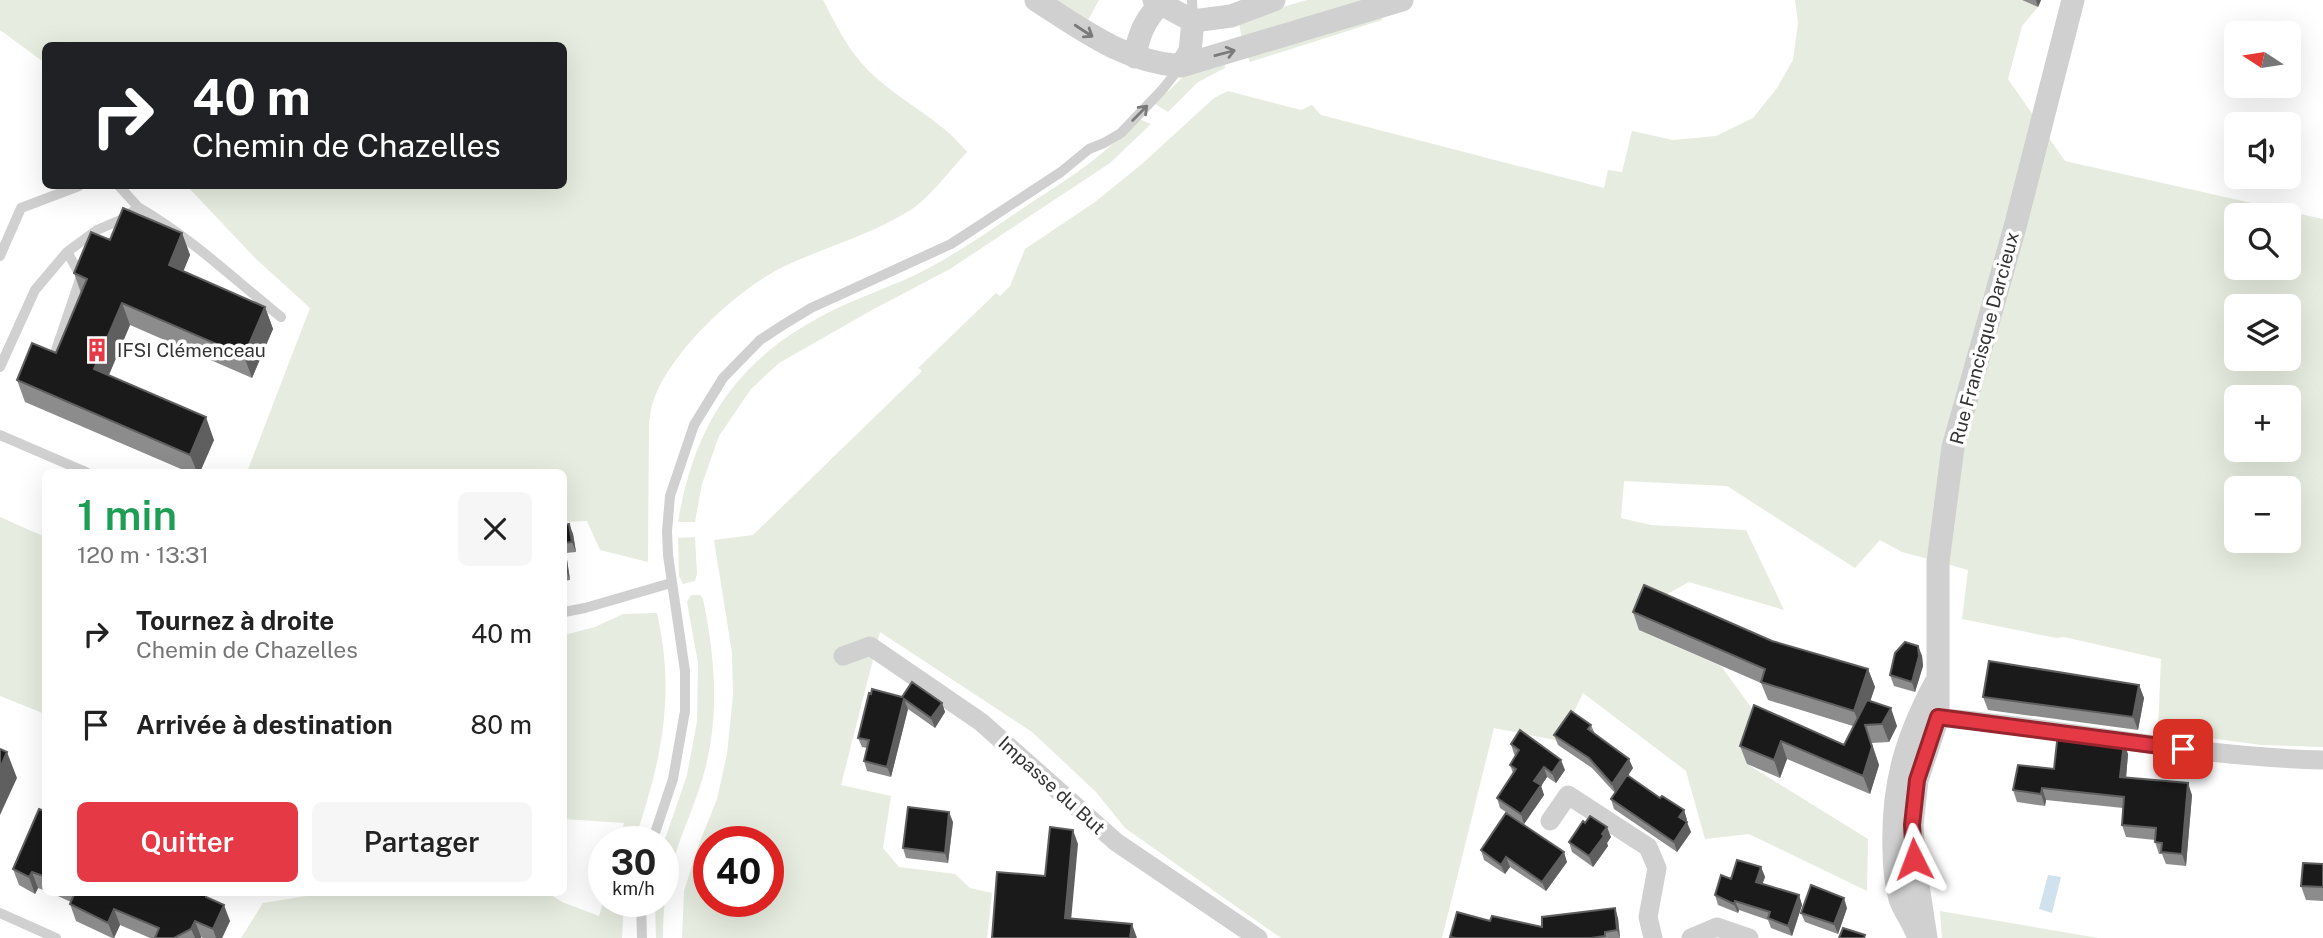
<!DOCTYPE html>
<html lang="fr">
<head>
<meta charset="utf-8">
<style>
	:root { --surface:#fff; --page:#f6f6f6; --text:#222; --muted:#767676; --accent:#e63946 }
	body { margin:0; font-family:"Public Sans",sans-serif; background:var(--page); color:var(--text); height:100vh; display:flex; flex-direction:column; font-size:26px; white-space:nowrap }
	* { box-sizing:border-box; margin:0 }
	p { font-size:23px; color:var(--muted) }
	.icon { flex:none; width:38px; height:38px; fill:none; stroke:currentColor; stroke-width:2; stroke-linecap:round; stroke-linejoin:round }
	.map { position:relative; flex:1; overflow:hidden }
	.side { position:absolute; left:42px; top:469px; width:525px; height:427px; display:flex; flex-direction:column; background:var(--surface); border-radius:10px; box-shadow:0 7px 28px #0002 }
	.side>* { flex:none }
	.hud { position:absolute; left:42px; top:42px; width:525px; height:147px; border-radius:10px; box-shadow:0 7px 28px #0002; background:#202124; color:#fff; overflow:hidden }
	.needle { width:46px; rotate:282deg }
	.fabs { position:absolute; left:2224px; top:21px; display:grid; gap:14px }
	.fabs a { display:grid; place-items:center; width:77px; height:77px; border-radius:10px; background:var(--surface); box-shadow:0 7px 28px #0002; font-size:35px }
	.speed { position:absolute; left:588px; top:826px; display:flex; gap:14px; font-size:35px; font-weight:700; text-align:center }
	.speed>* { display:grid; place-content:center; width:91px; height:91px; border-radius:50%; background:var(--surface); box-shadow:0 7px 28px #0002; line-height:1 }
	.speed small { font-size:18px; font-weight:400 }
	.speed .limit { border:10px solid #d22; background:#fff; color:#111 }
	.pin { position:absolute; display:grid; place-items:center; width:60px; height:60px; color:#fff; margin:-30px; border-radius:14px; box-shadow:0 4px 10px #0006 }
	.me { position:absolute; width:77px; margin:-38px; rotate:357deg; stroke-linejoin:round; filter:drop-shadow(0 0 5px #0008) }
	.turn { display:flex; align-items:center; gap:24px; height:147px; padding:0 35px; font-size:32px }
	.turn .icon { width:91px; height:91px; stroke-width:2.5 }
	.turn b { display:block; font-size:49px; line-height:60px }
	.round { display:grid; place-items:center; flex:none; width:74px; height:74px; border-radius:10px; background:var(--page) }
	.headline { display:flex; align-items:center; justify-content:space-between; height:119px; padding:0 35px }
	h1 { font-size:42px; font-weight:600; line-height:52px; color:#1e9e55 }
	.button { display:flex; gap:14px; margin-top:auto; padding:14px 35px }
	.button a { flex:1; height:80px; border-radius:10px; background:var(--accent); color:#fff; font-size:28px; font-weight:600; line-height:80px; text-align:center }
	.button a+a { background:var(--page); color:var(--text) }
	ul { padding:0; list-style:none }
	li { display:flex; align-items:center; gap:21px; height:91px; padding:0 35px }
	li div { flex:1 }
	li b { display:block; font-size:26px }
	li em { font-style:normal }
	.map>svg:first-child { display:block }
</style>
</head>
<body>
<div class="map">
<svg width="2323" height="938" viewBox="0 0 2323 938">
	<rect width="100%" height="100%" fill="#fff"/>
	<path fill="#e6ecdf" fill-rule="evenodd" d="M 0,0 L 823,0 C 835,23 848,50 867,69 C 897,100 940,118 967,152 C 952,168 929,198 912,209 C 872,235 827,246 785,266 C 738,288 669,352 653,402 C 651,408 650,416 649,423 L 648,562 L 600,550 L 587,521 L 564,522 L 564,472 L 247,472 L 310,308 L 255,258 L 187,186 L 564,186 L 564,46 L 46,46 L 45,63 L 0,30 Z
		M 1048,0 L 1099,0 L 1086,24 Z
		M 1307,0 L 1374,0 L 1242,38 L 1238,20 Z
		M 1795,0 L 2022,0 L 2038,7 L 2022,26 L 2008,79 L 2065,161 L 2323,219 L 2323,747 L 2261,745 L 2158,731 L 2161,659 L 2064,637 L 2056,638 L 1962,619 L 1968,570 L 1902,552 L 1880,540 L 1855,568 L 1727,486 L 1624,481 L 1621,518 L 1651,525 L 1746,530 L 1784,610 L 1689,582 L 1651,603 L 1639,630 L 1721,666 L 1761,721 L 1747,764 L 1868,839 L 1867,891 L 1749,834 L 1705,839 L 1686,771 L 1583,693 L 1560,741 L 1494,728 L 1442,938 L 1281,938 L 1125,828 L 1096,792 L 1032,732 L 880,632 L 841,785 L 891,796 L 883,848 L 899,867 L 955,874 L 970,888 L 992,893 L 987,938 L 682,938 L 684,891 L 699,844 L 717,799 L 727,754 L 733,695 L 732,653 L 714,540 L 753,535 L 922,371 L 918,368 L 996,293 L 1000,296 L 1010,286 L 1025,249 L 1095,202 L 1143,163 L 1214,98 L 1228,91 L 1301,110 L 1312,105 L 1321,115 L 1604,188 L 1608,170 L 1622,172 L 1632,131 L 1673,140 L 1716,136 L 1753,118 L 1777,88 L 1793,60 L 1798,23 ZM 2236,215 L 2289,215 L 2289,268 L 2236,268 ZM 2236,306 L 2289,306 L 2289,359 L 2236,359 ZM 2236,397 L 2289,397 L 2289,450 L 2236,450 ZM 2236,488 L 2289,488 L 2289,541 L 2236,541 ZM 709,842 L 768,842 L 768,901 L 709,901 Z
		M 1381,11 L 1382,20 L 1250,62 L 1246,53 Z
		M 1224,60 L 1225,68 L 1198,82 L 1168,112 L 1155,104 L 1187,73 Z
		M 1139,119 L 1151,124 L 1110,163 L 950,269 L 872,310 L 779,363 L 751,389 L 719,436 L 702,484 L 695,522 L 678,522 C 694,427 734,363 820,317 C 854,298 893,287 927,269 C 957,253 985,234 1013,215 C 1040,196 1070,179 1096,158 C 1111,146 1125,132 1139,119 Z
		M 0,517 L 45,537 L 45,714 L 0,696 Z
		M 695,537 L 697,574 L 695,581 L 683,584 L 679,576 L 678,538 Z
		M 691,595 L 700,595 L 703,599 C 715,656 720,716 704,773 C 697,799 686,823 677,849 C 666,877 663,908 663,938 L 656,938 L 655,901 L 663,901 L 663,845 L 687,775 L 697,722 L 698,663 L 687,602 Z
		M 657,613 C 676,696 661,763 634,842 L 619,842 L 624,823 L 564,819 L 564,635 L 595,627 L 623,614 Z
		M 325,893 L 548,893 L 562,902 L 599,916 L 604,899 L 604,901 L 624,901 L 622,938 L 241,938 L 263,903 Z
		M 1940,911 L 2098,938 L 1942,938 Z"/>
	<path fill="#cfe2ee" d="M 2048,875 L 2061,877 L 2052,913 L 2039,909 Z"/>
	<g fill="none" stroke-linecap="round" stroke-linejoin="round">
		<path stroke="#d0d0d0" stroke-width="10" d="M 1192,0 L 1193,20
			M 119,186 L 138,207
			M 0,256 L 21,208 L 79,186
			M 53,359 L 81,276 L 67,252
			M 0,367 L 35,290 L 67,252 L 97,230 L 125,218 L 138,207 C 190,237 234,279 281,317
			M 0,435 L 86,472
			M 564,612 L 585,608 L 671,583
			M 652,842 L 673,779 L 685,711 L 685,671 L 668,555 L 667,531 L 670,496 L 694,425 L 723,378 L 760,340 L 783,325 L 811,308 L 951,244 L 1061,172 L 1089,149 L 1104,143 L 1121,133 L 1162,90 L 1181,66
			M 641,901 L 642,938
			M 0,913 L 56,938"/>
		<path stroke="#d0d0d0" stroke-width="19" d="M 843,656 L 870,646 L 981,722 L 1116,842 L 1258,938
			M 1923,716 C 2057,726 2189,757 2323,760
			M 1550,821 L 1568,795 L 1648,847 L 1657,868 L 1648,917 L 1653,938
			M 1691,938 L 1717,927 L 1749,938"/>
		<path stroke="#d0d0d0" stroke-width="23" d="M 1036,0 C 1084,31 1123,61 1181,66 L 1402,0
			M 1154,0 L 1193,21 L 1231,16 L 1274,0
			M 1135,57 C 1138,35 1145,20 1160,4
			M 1181,66 L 1190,51 L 1193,21
			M 1919,938 C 1914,924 1905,912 1900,899 C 1896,884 1894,866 1894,850 C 1892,787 1905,740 1935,684
			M 1926,938 L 1914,859 L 1912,825 L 1917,780 L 1938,717 L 1938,562 L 1953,447 L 2015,227 L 2073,0"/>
	</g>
	<path fill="#8c8c8c" d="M 2022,0 L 2041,0 L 2038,7 Z
		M 182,233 L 190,255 L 183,271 L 265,307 L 273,329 L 252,378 L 130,325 L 109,375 L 214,440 L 200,472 L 188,472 L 25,402 L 17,380 L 56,353 L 81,293 L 74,273 L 110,240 Z
		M 569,524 L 573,534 L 576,552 L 566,553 L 570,580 L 564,581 L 564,525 Z
		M 1633,612 L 1772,641 L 1868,669 L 1875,687 L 1870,701 L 1897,726 L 1889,742 L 1872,743 L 1879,765 L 1870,794 L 1787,759 L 1780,778 L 1747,764 L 1740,746 L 1754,705 L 1844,745 L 1853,726 L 1768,700 L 1761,683 L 1639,630 Z
		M 1918,646 L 1922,656 L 1923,666 L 1915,692 L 1894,686 L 1890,675 Z
		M 2139,685 L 2144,698 L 2138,730 L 1988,710 L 1983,697 Z
		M 871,694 L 942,703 L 945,712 L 935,728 L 908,709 L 891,777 L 867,771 L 864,761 L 867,748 L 862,747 L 858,738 Z
		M 1591,725 L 1595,734 L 1633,768 L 1628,775 L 1660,798 L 1684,810 L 1687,820 L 1686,822 L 1691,832 L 1677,852 L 1614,809 L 1611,799 L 1615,793 L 1592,768 L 1558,745 L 1554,735 Z
		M 1511,744 L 1565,770 L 1556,783 L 1547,777 L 1541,786 L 1544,795 L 1524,824 L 1500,808 L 1497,798 L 1513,773 L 1510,765 L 1516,756 L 1514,754 Z
		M 2128,754 L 2126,778 L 2192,795 L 2186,866 L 2166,864 L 2162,854 L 2159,854 L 2155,842 L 2155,840 L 2126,837 L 2122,825 L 2123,808 L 2046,800 L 2045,806 L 2017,802 L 2013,790 L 2054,769 Z
		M 46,812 L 46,891 L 38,888 L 35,894 L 19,885 L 13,869 Z
		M 953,822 L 948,863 L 906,858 L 903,848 Z
		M 1611,837 L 1607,843 L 1608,846 L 1593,867 L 1572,852 L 1569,842 Z
		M 1481,850 L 1567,862 L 1546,891 L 1510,867 L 1505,874 L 1484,860 Z
		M 2323,864 L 2323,901 L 2306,900 L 2301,886 Z
		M 1761,867 L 1765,877 L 1762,884 L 1799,895 L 1802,905 L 1792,936 L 1771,928 L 1768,920 L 1739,910 L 1738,913 L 1718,905 L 1715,895 L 1731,879 Z
		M 49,892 L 205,892 L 206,897 L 230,921 L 222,938 L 203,938 L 201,937 L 201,938 L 150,938 L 120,925 L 114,938 L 112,938 L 76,921 L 70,904 L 71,902 Z
		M 1847,908 L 1838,934 L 1805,922 L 1801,913 Z
		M 1618,918 L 1620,938 L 1451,938 L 1450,937 L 1490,921 L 1542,927 Z"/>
	<path fill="#5f5f5f" d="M 2036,0 L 2041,0 L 2038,7 Z
		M 182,233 L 190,255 L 177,287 L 169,265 Z
		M 122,303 L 130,325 L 102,391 L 94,369 Z
		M 265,307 L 273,329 L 252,378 L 244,356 Z
		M 206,417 L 214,440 L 200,472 L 197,472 L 190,455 Z
		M 569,524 L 573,534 L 576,552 L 572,542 Z
		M 564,547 L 566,553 L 570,580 L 566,570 Z
		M 1918,646 L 1922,656 L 1923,666 L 1915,692 L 1912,682 Z
		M 1868,669 L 1875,687 L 1861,729 L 1854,711 Z
		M 2139,685 L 2144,698 L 2138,730 L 2133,717 Z
		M 904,699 L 908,709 L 891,777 L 887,767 Z
		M 942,703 L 945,712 L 935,728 L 931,718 Z
		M 1891,708 L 1897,726 L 1889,742 L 1882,724 Z
		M 1865,725 L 1879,765 L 1870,794 L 1863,776 Z
		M 1781,741 L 1787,759 L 1780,778 L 1774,760 Z
		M 2124,742 L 2128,754 L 2125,789 L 2120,777 Z
		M 7,752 L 17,778 L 0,815 L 0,768 Z
		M 1629,759 L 1633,768 L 1616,794 L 1612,784 Z
		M 1561,760 L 1565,770 L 1556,783 L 1552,773 Z
		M 1544,767 L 1547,777 L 1541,786 L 1544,795 L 1524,824 L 1521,814 L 1534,781 Z
		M 2188,783 L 2192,795 L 2186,866 L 2182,854 Z
		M 2042,788 L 2046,800 L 2045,806 L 2041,794 Z
		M 1684,810 L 1687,820 L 1682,827 L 1679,817 Z
		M 949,812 L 953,822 L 948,863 L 945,853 Z
		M 1687,822 L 1691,832 L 1677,852 L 1674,842 Z
		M 1607,827 L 1611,837 L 1607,843 L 1608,846 L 1593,867 L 1589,856 Z
		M 1073,830 L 1078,844 L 1070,932 L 1065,918 Z
		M 1564,852 L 1567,862 L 1546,891 L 1542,882 Z
		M 1506,857 L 1510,867 L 1505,874 L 1501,865 Z
		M 1761,867 L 1765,877 L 1760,891 L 1756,882 Z
		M 32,872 L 38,888 L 35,894 L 29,877 Z
		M 1799,895 L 1802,905 L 1792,936 L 1788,926 Z
		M 1844,898 L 1847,908 L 1838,934 L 1834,924 Z
		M 1735,901 L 1739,910 L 1738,913 L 1734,904 Z
		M 224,905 L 230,921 L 222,938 L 216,938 L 213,929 Z
		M 1615,908 L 1618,918 L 1620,938 L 1617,930 Z
		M 114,909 L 120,925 L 114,938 L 108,923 Z
		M 195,921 L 201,937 L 201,938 L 195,938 L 191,929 Z
		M 1132,924 L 1137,938 L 1130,938 Z"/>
	<path fill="#1a1a1a" stroke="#5f5f5f" stroke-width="2" d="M 123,208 L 182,233 L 169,265 L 265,307 L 244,356 L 122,303 L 94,369 L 206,417 L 190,455 L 17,380 L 32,343 L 56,353 L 87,279 L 74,273 L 91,232 L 110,240 Z
		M 569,524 L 572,542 L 564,543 L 564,525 Z
		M 564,552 L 566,570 L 564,570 Z
		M 1644,585 L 1772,641 L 1868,669 L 1854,711 L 1761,682 L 1765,669 L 1633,612 Z
		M 1905,642 L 1918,646 L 1919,656 L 1912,682 L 1890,675 L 1895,653 Z
		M 1989,661 L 2139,685 L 2133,717 L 1983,697 Z
		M 912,682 L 942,703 L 931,718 L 904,699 L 887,767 L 864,761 L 869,740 L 858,738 L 869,693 L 871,694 L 872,689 L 902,697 Z
		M 1867,700 L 1891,708 L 1882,724 L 1865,725 L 1872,747 L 1863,776 L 1781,741 L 1774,760 L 1740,746 L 1754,705 L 1844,745 Z
		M 1571,711 L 1591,725 L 1588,729 L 1629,759 L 1612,784 L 1589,758 L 1554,735 Z
		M 1520,730 L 1561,760 L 1552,773 L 1544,767 L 1534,781 L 1541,785 L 1521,814 L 1497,798 L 1516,769 L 1510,765 L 1519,750 L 1511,744 Z
		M 2058,733 L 2124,742 L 2120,777 L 2188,783 L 2182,854 L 2161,852 L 2162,843 L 2155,842 L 2156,828 L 2122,825 L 2124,797 L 2042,788 L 2041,794 L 2013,790 L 2018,765 L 2054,769 Z
		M 0,749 L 7,752 L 0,768 Z
		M 1627,775 L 1660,798 L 1662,796 L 1684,810 L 1679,817 L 1687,822 L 1674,842 L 1611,799 Z
		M 908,807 L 949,812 L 945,853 L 903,848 Z
		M 39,809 L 46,812 L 46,877 L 32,872 L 29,877 L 13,869 Z
		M 1506,813 L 1564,852 L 1542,882 L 1506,857 L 1501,865 L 1481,850 Z
		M 1590,816 L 1607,827 L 1602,834 L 1604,836 L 1589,856 L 1569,842 L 1583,821 L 1585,823 Z
		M 1050,827 L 1073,830 L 1065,918 L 1132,924 L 1130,938 L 992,938 L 997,872 L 1045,876 Z
		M 1737,860 L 1761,867 L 1756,882 L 1799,895 L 1788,926 L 1768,918 L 1770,912 L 1735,901 L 1734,904 L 1715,895 L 1721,875 L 1731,879 Z
		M 2303,863 L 2323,864 L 2323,887 L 2301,886 Z
		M 1811,885 L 1844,898 L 1834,924 L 1801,913 Z
		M 75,892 L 205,892 L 206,897 L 224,905 L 213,929 L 195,921 L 191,929 L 174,938 L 155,938 L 159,928 L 114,909 L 108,923 L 70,904 Z
		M 1615,908 L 1617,930 L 1605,932 L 1605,936 L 1591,938 L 1456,938 L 1450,937 L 1457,912 L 1490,921 L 1492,916 L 1542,927 L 1542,917 Z
		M 1843,928 L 1865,935 L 1864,938 L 1839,938 Z"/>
	<defs><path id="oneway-shaft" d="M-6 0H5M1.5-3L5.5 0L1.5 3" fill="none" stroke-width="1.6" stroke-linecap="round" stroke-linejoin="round" transform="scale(1.75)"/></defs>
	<g stroke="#7a7a7a">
		<use href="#oneway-shaft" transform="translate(1084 31) rotate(33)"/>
		<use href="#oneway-shaft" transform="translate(1225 53) rotate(-15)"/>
		<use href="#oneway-shaft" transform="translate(1140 113) rotate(-45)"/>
	</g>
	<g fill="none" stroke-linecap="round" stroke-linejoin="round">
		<g stroke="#96252e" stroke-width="18">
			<path id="route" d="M 1914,859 L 1912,825 L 1917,780 L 1938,717 L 2183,749"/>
		</g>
		<use href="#route" stroke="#e63946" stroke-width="12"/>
	</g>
	<defs>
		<g id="building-bare" transform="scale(1.89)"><path d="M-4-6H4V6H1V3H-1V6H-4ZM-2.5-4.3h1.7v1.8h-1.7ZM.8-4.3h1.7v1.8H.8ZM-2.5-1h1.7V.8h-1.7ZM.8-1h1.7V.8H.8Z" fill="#e63946" stroke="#fff" stroke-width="2.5" paint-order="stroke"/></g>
	</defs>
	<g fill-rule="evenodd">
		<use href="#building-bare" x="97" y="350"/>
	</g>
	<g text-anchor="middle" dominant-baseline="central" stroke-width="7" stroke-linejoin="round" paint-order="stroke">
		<g font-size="19" fill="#333" stroke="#fff">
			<text transform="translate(1984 338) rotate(-75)">Rue Francisque Darcieux</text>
			<text transform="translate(1052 785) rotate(42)">Impasse du But</text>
		</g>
		<g font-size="19" fill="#333" stroke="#fff" text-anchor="start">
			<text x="117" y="350">IFSI Clémenceau</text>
		</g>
	</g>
</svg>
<div class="fabs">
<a><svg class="needle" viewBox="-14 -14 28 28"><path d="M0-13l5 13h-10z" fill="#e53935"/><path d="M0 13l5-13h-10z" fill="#767676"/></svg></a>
<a><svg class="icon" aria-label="sound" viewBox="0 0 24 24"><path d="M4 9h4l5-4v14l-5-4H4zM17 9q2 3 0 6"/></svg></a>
<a><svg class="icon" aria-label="search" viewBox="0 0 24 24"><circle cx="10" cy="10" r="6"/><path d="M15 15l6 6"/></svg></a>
<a><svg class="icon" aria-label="layers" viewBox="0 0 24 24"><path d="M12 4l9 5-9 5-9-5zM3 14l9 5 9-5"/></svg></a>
<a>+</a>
<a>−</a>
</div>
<div class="speed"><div>30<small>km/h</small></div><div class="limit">40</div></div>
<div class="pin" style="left:2183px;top:749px;background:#d93025"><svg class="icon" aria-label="arrive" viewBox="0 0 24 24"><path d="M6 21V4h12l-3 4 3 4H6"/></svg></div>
<svg class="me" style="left:1914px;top:859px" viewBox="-20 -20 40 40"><path d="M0-17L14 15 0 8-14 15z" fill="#e63946" stroke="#fff" stroke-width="4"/></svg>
<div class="hud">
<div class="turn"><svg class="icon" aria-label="right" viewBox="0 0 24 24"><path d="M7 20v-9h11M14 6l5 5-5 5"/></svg><div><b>40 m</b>Chemin de Chazelles</div></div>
</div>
<section class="side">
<div class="headline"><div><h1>1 min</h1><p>120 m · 13:31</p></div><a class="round"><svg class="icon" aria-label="close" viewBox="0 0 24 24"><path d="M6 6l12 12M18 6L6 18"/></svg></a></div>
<ul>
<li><svg class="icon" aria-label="right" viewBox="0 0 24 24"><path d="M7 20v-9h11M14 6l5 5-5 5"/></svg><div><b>Tournez à droite</b><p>Chemin de Chazelles</p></div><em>40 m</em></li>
<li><svg class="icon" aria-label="arrive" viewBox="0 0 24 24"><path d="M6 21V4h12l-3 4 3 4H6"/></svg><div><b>Arrivée à destination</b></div><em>80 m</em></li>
</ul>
<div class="button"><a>Quitter</a><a>Partager</a></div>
</section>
</div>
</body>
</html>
